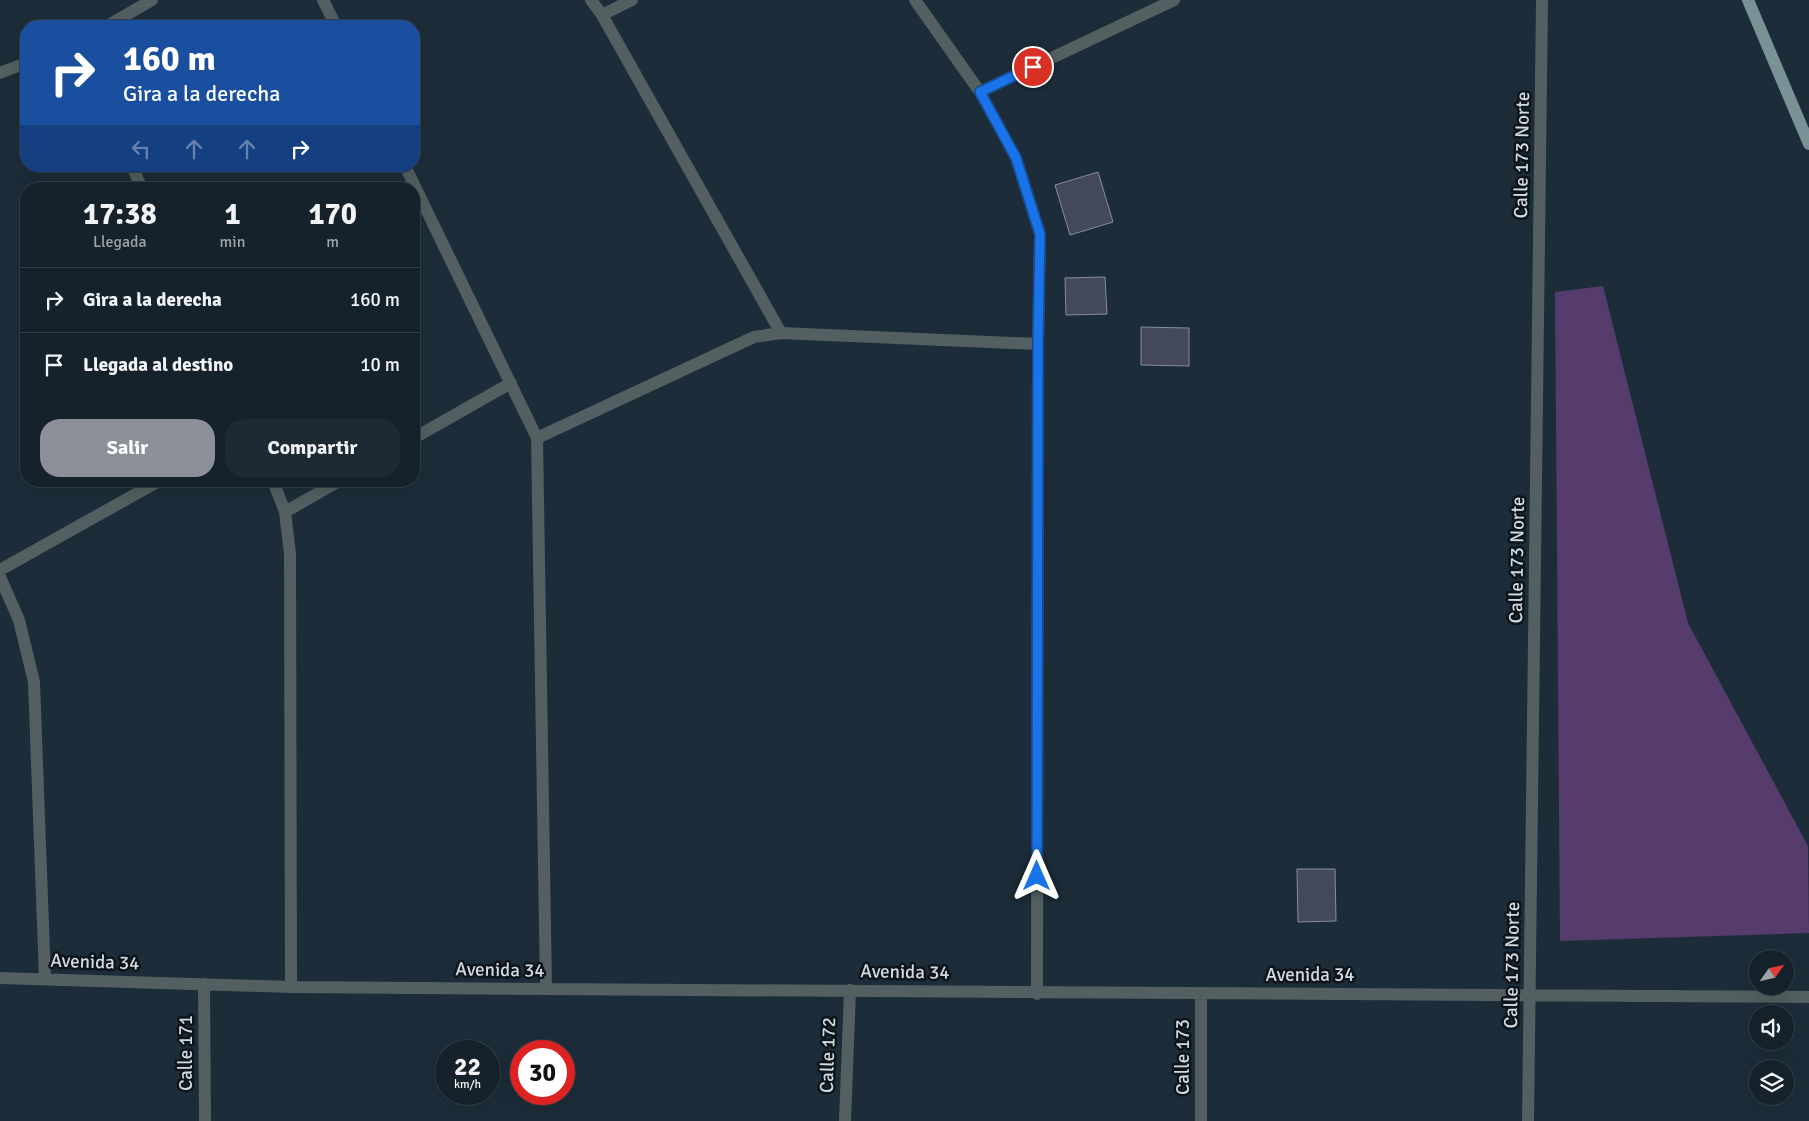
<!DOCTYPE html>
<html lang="es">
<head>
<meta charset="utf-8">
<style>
	:root { --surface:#15222b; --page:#1e2a33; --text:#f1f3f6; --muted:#9da4a9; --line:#343f47; --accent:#8c9099 }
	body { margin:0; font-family:Signika,sans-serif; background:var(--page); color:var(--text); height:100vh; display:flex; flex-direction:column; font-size:19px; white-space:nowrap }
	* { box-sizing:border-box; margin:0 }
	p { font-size:16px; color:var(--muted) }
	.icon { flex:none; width:28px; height:28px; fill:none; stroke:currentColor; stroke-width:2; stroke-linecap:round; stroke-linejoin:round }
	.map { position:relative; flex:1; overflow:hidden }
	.details { position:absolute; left:20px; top:182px; width:400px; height:305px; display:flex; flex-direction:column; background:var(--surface); border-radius:20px; box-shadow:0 5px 20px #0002,0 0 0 1px var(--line) }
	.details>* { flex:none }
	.top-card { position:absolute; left:20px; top:20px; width:400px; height:152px; border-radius:20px; box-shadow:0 5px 20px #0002,0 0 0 1px var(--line); background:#1a4fa0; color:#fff; overflow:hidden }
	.needle { width:32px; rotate:56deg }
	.buttons { position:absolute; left:1749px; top:950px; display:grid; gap:10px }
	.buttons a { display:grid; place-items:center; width:45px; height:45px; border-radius:50%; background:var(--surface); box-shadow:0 5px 20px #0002,0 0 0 1px var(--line); font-size:25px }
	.speed { position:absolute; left:435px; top:1040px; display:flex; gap:10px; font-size:25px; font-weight:700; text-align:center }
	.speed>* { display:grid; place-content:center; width:65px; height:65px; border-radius:50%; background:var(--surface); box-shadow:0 5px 20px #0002,0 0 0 1px var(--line); line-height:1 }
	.speed small { font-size:12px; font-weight:400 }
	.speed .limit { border:8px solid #d22; background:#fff; color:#111 }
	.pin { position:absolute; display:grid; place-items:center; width:42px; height:42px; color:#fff; margin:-21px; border:2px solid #fff; border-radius:50%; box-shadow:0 1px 5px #0007 }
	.me { position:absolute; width:55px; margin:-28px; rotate:0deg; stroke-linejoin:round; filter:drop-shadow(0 0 4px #0008) }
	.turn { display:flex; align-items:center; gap:18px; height:105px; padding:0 20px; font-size:22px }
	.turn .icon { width:65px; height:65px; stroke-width:2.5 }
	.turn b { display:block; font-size:35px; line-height:42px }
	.lanes { display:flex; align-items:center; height:48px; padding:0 20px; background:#0003; justify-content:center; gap:25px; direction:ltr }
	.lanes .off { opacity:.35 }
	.eta { display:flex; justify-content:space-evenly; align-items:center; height:85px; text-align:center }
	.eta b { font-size:30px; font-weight:800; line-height:35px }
	.primary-button { display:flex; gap:10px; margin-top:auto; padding:10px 20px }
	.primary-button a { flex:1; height:58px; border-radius:20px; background:var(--accent); color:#fff; font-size:20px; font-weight:800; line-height:58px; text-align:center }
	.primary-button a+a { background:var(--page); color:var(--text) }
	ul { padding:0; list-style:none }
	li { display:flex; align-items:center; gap:15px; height:65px; padding:0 20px; border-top:1px solid var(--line) }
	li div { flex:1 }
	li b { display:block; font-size:19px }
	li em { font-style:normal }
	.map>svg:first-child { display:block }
</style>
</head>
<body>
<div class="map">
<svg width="1809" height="1121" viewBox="0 0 1809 1121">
	<rect width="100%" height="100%" fill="#1c2d39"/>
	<path fill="#563b6d" d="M 1603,286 L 1688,623 L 1808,846 L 1809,933 L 1560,941 L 1555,292 Z"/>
	<path fill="#43485a" stroke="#878ca1" d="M 1098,172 L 1113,222 L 1070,235 L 1055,185 Z
		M 1105,277 L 1107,314 L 1066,315 L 1065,278 Z
		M 1141,327 L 1189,328 L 1189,366 L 1141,365 Z
		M 1297,869 L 1335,869 L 1336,921 L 1298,922 Z"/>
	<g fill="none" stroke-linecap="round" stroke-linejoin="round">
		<path stroke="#535f60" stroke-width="12" d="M 323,0 L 336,26
			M 591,0 L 602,15 L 781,333
			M 915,0 L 980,92 L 1016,158 L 1040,234 L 1038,344 L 1037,994
			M 602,15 L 632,0
			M 107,26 L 152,0
			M 0,73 L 26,63
			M 980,92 L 1174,0
			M 132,166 L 142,189
			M 405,166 L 537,438 L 546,989
			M 414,438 L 511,383
			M 537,438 L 754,337 L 781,333 L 1038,344
			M 273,481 L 285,512 L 290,554 L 291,987
			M 285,512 L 339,481
			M 0,570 L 159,481
			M 0,577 L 19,620 L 34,682 L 45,979
			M 0,978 L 291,987 L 546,989 L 1809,997
			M 204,984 L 205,1121
			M 1201,993 L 1201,1121
			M 845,1121 L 850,990
			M 1528,1121 L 1542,0"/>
		<path stroke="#7a9195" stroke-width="12" d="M 1748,0 L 1809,144"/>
	</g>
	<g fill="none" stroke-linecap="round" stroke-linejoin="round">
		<g stroke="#114b97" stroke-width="12">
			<path id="route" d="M 1033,67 L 980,92 L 1016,158 L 1040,234 L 1038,344 L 1037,876"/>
		</g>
		<use href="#route" stroke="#1a73e8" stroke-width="9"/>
	</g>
	<g text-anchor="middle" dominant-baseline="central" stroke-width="5" stroke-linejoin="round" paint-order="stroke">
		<g font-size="19" fill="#d0dae2" stroke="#0d141a">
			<text transform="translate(1522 155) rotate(-89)">Calle 173 Norte</text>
			<text transform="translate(1517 560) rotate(-89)">Calle 173 Norte</text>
			<text transform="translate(95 962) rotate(2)">Avenida 34</text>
			<text transform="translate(1512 965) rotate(-89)">Calle 173 Norte</text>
			<text transform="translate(500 970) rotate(1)">Avenida 34</text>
			<text transform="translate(905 972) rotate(1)">Avenida 34</text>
			<text x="1310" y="975">Avenida 34</text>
			<text transform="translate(186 1053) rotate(-90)">Calle 171</text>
			<text transform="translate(828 1055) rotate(-88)">Calle 172</text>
			<text transform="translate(1183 1057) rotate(-90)">Calle 173</text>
		</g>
	</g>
</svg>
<div class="buttons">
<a><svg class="needle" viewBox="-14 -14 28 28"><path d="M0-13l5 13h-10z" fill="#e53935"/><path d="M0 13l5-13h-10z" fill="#9da4a9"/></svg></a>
<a><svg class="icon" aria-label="sound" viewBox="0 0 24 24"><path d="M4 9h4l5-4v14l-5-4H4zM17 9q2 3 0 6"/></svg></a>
<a><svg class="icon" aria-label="layers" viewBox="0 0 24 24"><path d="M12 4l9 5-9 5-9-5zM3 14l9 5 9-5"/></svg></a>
</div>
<div class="speed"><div>22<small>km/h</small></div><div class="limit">30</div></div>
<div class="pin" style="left:1033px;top:67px;background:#d93025"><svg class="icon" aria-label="arrive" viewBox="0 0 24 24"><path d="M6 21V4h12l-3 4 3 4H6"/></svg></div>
<svg class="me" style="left:1037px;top:876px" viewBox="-20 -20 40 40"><path d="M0-17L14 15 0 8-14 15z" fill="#1a73e8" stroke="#fff" stroke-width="4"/></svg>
<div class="top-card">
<div class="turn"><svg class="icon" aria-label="right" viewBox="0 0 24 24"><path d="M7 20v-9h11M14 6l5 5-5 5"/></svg><div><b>160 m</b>Gira a la derecha</div></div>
<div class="lanes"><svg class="icon off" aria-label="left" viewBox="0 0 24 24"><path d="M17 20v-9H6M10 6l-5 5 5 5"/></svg><svg class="icon off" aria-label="ahead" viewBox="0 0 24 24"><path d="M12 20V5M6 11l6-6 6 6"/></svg><svg class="icon off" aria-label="ahead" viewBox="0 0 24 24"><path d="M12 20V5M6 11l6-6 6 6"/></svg><svg class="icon" aria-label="right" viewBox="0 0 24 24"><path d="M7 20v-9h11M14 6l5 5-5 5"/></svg></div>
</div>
<section class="details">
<div class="eta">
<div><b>17:38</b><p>Llegada</p></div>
<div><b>1</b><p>min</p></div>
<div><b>170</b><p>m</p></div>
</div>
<ul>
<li><svg class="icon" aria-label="right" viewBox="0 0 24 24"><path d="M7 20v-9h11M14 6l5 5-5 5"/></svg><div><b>Gira a la derecha</b></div><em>160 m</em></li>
<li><svg class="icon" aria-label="arrive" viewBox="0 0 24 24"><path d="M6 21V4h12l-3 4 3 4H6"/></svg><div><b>Llegada al destino</b></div><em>10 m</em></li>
</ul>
<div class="primary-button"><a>Salir</a><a>Compartir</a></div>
</section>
</div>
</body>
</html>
